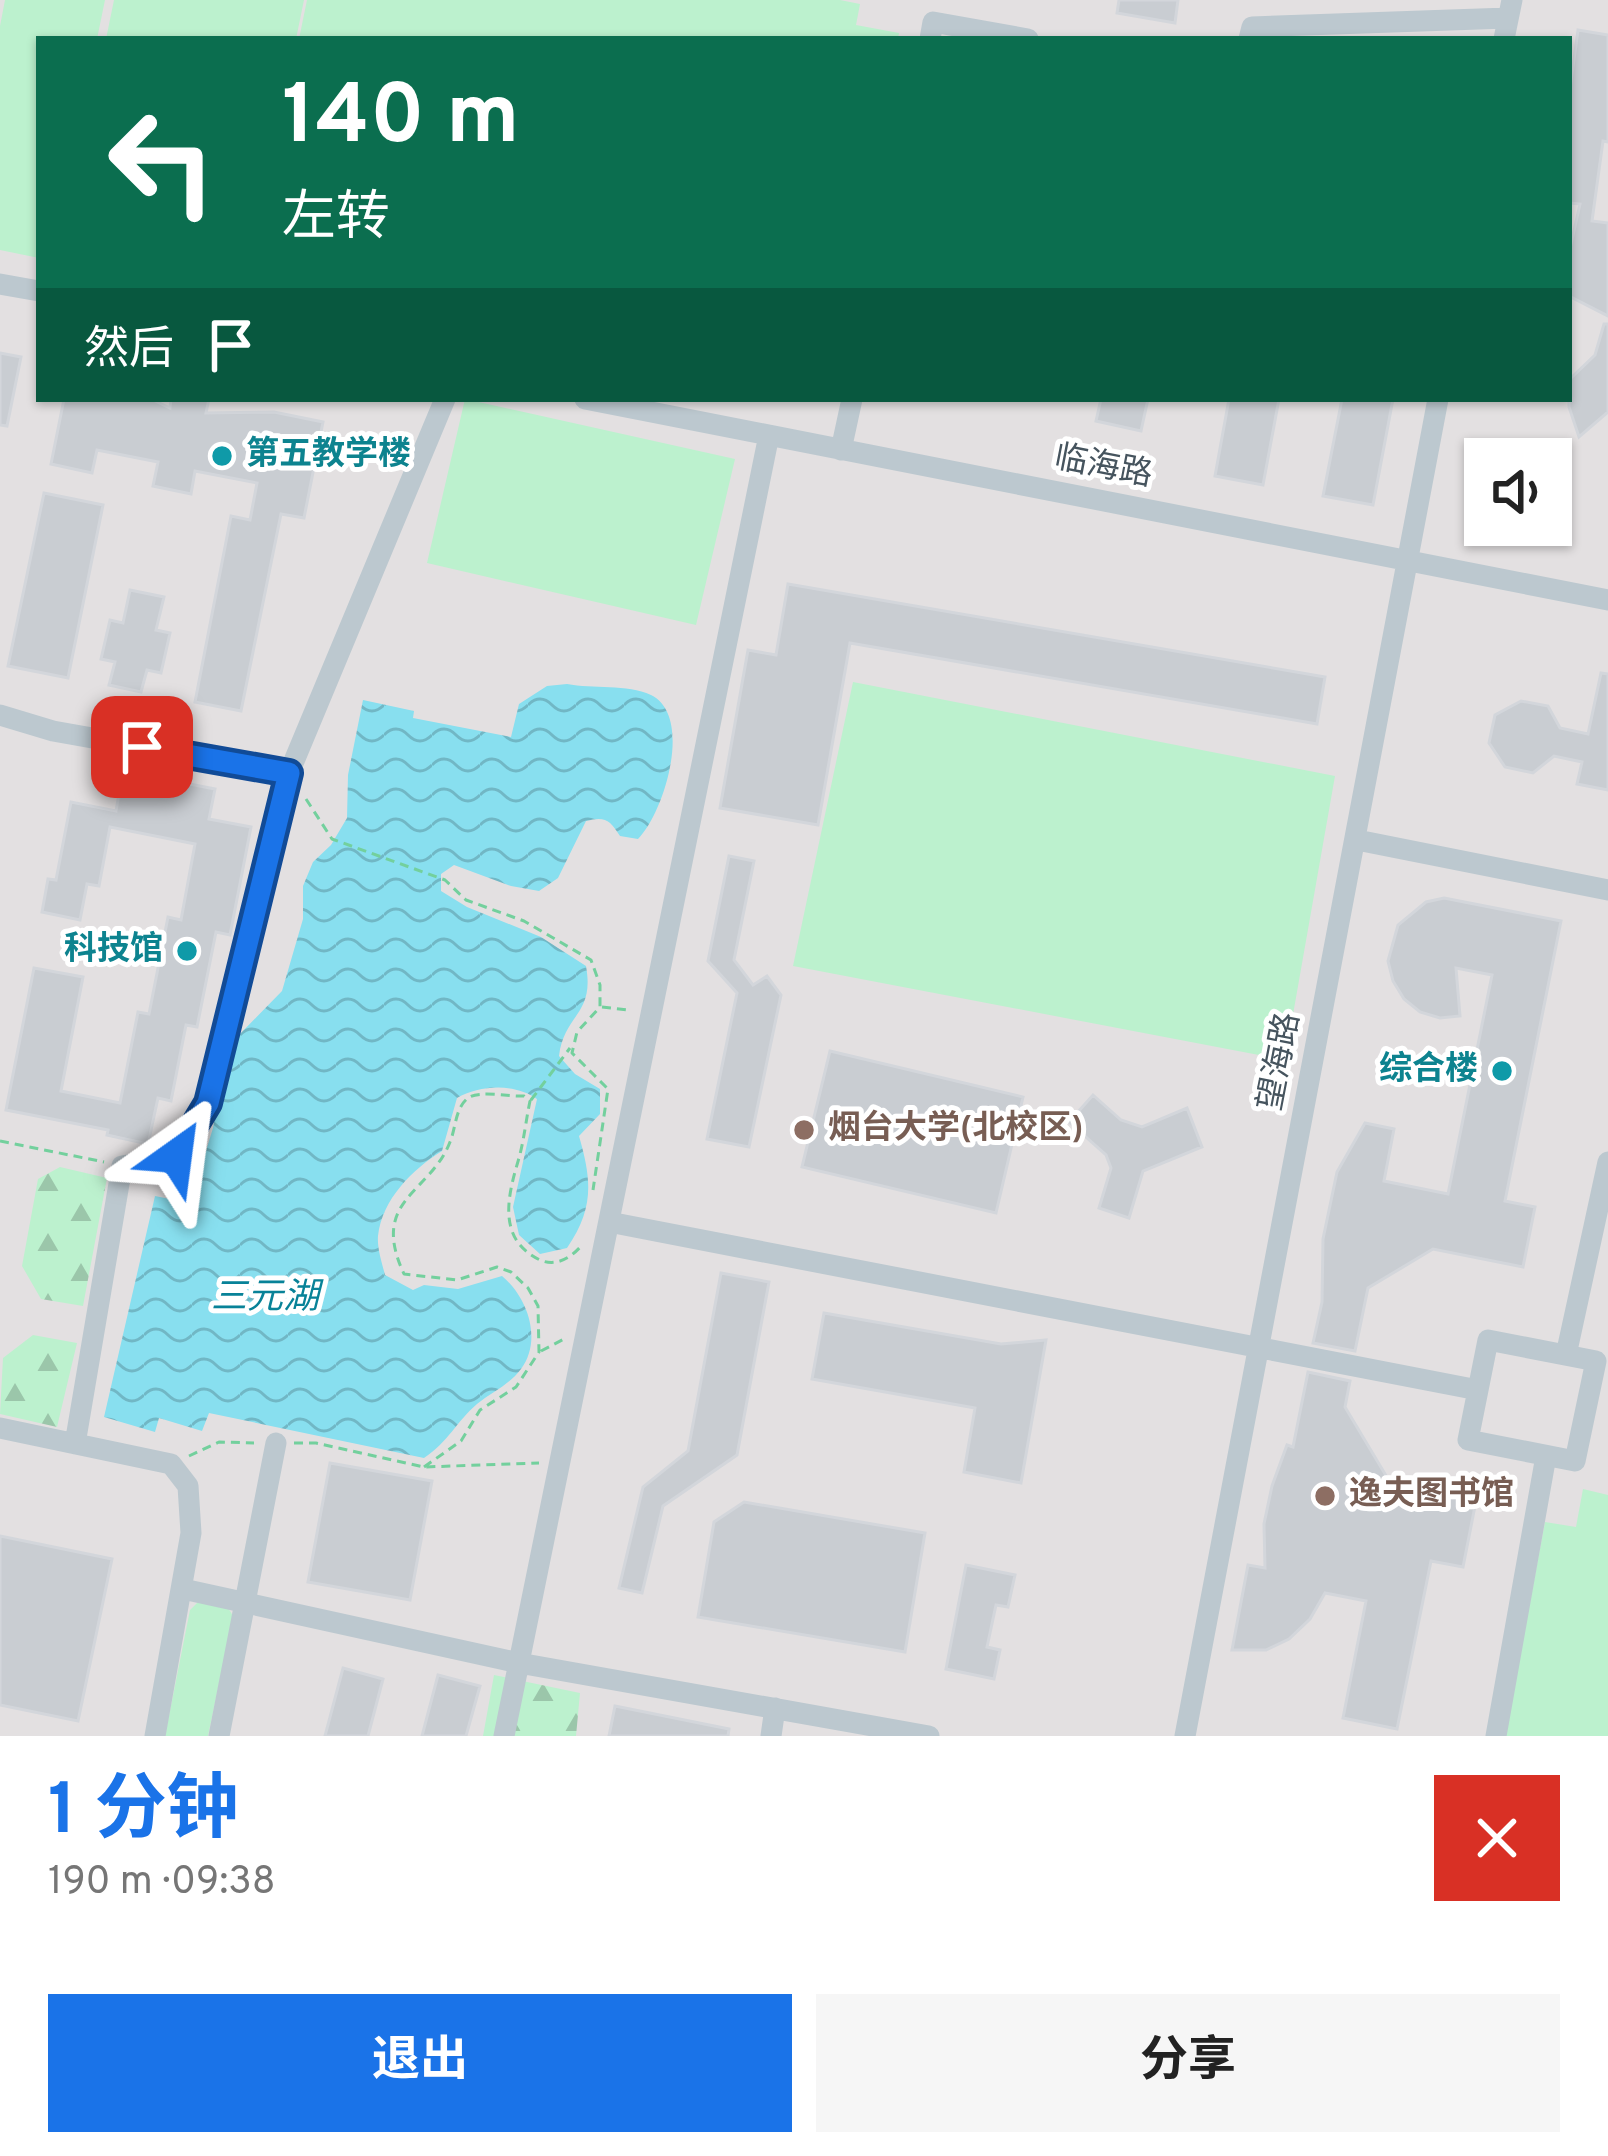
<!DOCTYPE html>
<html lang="zh">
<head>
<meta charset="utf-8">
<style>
	:root { --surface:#fff; --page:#f6f6f6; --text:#222; --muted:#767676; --accent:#1a73e8 }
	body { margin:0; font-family:Overpass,"Noto Sans SC",sans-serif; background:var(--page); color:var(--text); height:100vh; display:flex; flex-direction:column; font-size:45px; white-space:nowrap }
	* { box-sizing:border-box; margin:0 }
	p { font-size:39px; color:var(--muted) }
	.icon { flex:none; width:66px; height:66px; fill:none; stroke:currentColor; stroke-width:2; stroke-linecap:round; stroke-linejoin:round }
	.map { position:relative; height:1736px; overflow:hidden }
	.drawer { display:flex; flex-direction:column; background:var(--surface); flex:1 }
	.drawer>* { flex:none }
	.top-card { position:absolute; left:36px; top:36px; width:1536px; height:366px; border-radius:0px; box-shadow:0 3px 9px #0004; background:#0b6e4f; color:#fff; overflow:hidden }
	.tools { position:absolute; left:1464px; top:438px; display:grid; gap:24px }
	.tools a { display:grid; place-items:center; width:108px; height:108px; border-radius:0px; background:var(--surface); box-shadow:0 3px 9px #0004; font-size:60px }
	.pin { position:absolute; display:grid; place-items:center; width:102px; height:102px; color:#fff; margin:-51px; border-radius:24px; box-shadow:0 6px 18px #0006 }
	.me { position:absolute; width:132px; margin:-66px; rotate:31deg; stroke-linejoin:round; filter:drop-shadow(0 0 9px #0008) }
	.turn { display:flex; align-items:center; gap:42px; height:252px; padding:0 48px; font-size:54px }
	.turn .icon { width:156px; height:156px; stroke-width:2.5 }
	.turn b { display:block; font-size:84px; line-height:102px }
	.then { display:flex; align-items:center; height:114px; padding:0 48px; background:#0003; gap:24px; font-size:45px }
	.round { display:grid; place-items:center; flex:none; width:126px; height:126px; border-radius:0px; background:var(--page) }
	.head { display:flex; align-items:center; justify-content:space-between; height:204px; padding:0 48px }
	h1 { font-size:72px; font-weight:700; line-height:90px; color:var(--accent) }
	.action { display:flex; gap:24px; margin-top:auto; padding:24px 48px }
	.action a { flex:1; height:138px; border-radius:0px; background:var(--accent); color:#fff; font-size:48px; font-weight:700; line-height:138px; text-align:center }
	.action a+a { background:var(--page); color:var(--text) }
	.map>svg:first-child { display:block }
</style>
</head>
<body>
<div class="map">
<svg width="1608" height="1736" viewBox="0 0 1608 1736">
	<defs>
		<pattern id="forest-firs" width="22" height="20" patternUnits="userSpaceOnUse" patternTransform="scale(3)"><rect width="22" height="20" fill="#bcf1ce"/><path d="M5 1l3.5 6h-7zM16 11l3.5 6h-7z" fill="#9bc6aa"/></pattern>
		<pattern id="water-waves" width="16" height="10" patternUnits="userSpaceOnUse" patternTransform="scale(3)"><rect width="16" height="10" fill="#88dfef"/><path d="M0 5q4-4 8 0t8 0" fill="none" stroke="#71b7c5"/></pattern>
	</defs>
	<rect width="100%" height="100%" fill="#f2efef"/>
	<path fill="#e3e0e1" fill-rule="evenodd" d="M 0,0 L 1608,0 L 1608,1736 L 0,1736 ZM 39,39 L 1569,39 L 1569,399 L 39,399 ZM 1485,459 L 1551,459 L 1551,525 L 1485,525 Z"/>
	<path fill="#bcf1ce" d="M 5,0 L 105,0 L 97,39 L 39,39 L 39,258 L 0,250 L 0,26 Z
		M 114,0 L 304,0 L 296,39 L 106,39 Z
		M 307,0 L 840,0 L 860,4 L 856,25 L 899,33 L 898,39 L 299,39 Z
		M 465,399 L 735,459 L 696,625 L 427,563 Z
		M 853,682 L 1335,776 L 1285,1060 L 793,966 Z
		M 1583,1489 L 1608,1495 L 1608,1736 L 1505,1736 L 1545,1522 L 1576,1527 Z
		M 199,1601 L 227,1606 L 233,1616 L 208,1736 L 165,1736 L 190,1610 Z"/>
	<path fill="url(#forest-firs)" d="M 60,1167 L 107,1178 L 83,1306 L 41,1299 L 22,1266 L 38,1179 Z
		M 33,1335 L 77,1343 L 57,1427 L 0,1414 L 3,1358 Z
		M 494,1675 L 580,1693 L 576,1736 L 483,1736 Z"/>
	<path fill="url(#water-waves)" d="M 567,684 C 593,689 627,684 651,695 C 694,716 664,813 638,839 L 620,836 C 610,820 605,816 586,821 L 558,878 L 539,891 L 511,886 L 454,865 L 441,874 L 441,891 L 467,907 L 541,937 L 586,966 C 595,1015 564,1014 559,1056 L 575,1074 L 600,1089 L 600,1114 L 579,1136 C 592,1181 594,1208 567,1248 L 540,1254 L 519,1235 L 513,1207 L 537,1099 C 515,1083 480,1085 457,1098 L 442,1151 C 413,1169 382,1199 378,1236 C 377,1248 382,1263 385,1275 L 413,1290 L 424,1285 L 458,1289 L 502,1276 C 527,1297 543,1339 521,1369 C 509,1385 492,1392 477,1404 C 456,1422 449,1441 424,1458 L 209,1413 L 202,1431 L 159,1418 L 155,1432 L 104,1417 L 155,1196 L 190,1203 L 213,1128 L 222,1073 L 239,1035 L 282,991 L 303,919 L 303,886 L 313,862 L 331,845 L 347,818 L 348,775 L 363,700 L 414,711 L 413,718 L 511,737 L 519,704 L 547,686 Z"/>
	<path fill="#c9cdd2" stroke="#d3d6db" stroke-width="3" d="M 1119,0 L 1178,0 L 1175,23 L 1117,13 Z
		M 1578,30 L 1608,35 L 1608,142 L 1603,141 L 1592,221 L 1608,223 L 1608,316 L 1569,296 L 1569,253 L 1580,204 L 1569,203 L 1569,96 Z
		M 1604,324 L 1608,324 L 1608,412 L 1579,437 L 1569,407 L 1569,380 L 1595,355 Z
		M 0,353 L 21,357 L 7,426 L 0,425 Z
		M 64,399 L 151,399 L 170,408 L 171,399 L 209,399 L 206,413 L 274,412 L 323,422 L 304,518 L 281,514 L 241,711 L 195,702 L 231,516 L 250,520 L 257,483 L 195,471 L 191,494 L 153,486 L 158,462 L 97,450 L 92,473 L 51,464 Z
		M 1101,399 L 1148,399 L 1141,431 L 1096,421 Z
		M 1229,399 L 1279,399 L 1263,485 L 1215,476 Z
		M 1342,399 L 1393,399 L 1373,505 L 1323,496 Z
		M 44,493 L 103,505 L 68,678 L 8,666 Z
		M 788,584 L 1325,677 L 1317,724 L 850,643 L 818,825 L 720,808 L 748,650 L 776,655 Z
		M 130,590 L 164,597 L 156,630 L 170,633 L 161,673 L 147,670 L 141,692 L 109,685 L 115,662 L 101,659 L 110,620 L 123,623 Z
		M 1601,673 L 1608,674 L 1608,790 L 1577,784 L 1582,762 L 1554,756 L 1533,773 L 1505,767 L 1489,743 L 1495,715 L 1521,701 L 1548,706 L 1560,728 L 1588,734 Z
		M 123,771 L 215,789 L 209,819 L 251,827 L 230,935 L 216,932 L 197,1027 L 186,1025 L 171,1101 L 158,1098 L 148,1144 L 107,1135 L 108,1130 L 6,1110 L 34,968 L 83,977 L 61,1091 L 120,1103 L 138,1012 L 149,1014 L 168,917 L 181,920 L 195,844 L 110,827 L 99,886 L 87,884 L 80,920 L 42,912 L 48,879 L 56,880 L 71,802 L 116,811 Z
		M 729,856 L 754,861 L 734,960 L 753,985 L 767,976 L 781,995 L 749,1147 L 707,1139 L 737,993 L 708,961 Z
		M 1444,898 L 1561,921 L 1505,1201 L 1535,1207 L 1523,1267 L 1433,1249 L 1368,1288 L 1355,1351 L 1313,1343 L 1322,1302 L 1323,1239 L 1337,1172 L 1365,1123 L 1394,1129 L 1384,1181 L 1448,1194 L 1492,975 L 1456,968 L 1460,1016 L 1440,1018 L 1420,1012 L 1404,999 L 1393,981 L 1388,961 L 1398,925 L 1426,902 Z
		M 830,1051 L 1023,1097 L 996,1213 L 802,1167 Z
		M 1093,1095 L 1121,1120 L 1142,1127 L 1187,1108 L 1202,1147 L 1143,1171 L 1129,1218 L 1099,1208 L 1111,1168 L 1106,1155 L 1069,1122 Z
		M 721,1273 L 769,1282 L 737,1455 L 663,1506 L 642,1593 L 619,1588 L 643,1487 L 688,1451 Z
		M 824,1313 L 1001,1344 L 1046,1340 L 1021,1483 L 964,1472 L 975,1408 L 812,1379 Z
		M 1308,1372 L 1350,1381 L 1345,1407 L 1391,1484 L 1476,1501 L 1463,1567 L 1431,1561 L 1397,1729 L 1343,1718 L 1366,1601 L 1325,1593 L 1310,1619 L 1289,1639 L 1266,1650 L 1232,1650 L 1248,1565 L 1265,1568 L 1264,1524 L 1272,1486 L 1287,1445 L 1293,1447 Z
		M 330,1463 L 432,1481 L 410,1600 L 308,1582 Z
		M 744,1502 L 925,1533 L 905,1652 L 698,1617 L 714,1522 Z
		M 0,1536 L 112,1559 L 78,1721 L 0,1705 Z
		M 966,1565 L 1015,1575 L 1008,1607 L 996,1605 L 987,1647 L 1000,1650 L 994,1679 L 946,1669 Z
		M 343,1668 L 383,1679 L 368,1736 L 325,1736 Z
		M 438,1675 L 480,1686 L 466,1736 L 422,1736 Z
		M 615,1706 L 729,1729 L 728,1736 L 609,1736 Z"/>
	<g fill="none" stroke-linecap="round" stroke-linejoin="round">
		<path stroke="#73d09d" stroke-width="3" stroke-dasharray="9 6" stroke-linecap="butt" d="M 306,799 L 332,839 L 445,880 L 466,900 L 524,921 L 591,960 L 600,985 L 600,1007 L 577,1032 L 572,1053 L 608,1089 L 593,1190
			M 602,1007 L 628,1010
			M 531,1100 L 570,1048
			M 0,1141 L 104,1162
			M 541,1351 L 564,1339
			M 294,1443 L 316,1443 L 424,1467 L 539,1463
			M 189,1456 L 219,1442 L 254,1443
			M 424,1467 L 461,1441 L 480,1410 L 516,1387 L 539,1352 L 538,1306 L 528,1288 L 511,1272 L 497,1267 L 457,1280 L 404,1274 C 369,1199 430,1194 450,1142 C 456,1128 455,1108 468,1098 C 479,1090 510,1097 524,1096 L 530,1101 C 526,1120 524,1140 519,1158 C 508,1195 496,1239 540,1260 C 556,1267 571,1258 582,1245"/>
		<path stroke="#bcc8cf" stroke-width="21" d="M 930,39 L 933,22 L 1028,39
			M 1249,39 L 1252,27 L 1508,18
			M 1504,39 L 1512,0
			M 0,284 L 39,291
			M 585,399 L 1608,600
			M 841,450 L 852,399
			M 0,715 L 53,731 L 289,773 L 208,1103 L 176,1156 L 122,1166 L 75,1444
			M 289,773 L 445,399
			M 1357,840 L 1608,890
			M 609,1222 L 1478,1390
			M 1488,1340 L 1596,1361 L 1575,1461 L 1468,1440 Z
			M 1566,1355 L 1608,1162
			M 0,1428 L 171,1464 L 188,1486 L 191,1533 L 155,1736
			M 183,1589 L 519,1663 L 929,1736
			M 219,1736 L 276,1443
			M 504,1736 L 769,435
			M 771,1736 L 775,1708
			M 1185,1736 L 1438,399
			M 1496,1736 L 1546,1456"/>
	</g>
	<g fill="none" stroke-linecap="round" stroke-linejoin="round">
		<g stroke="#114b97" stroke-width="30">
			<path id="route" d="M 142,747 L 289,773 L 208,1103 L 176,1156"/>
		</g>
		<use href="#route" stroke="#1a73e8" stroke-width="21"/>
	</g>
	<g fill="#0f9aa8" stroke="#fff" stroke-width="4.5">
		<circle cx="222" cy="456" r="12"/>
		<circle cx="187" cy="951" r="12"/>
		<circle cx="1502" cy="1071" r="12"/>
	</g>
	<g fill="#8d6e63" stroke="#fff" stroke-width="4.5">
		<circle cx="804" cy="1130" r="12"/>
		<circle cx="1325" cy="1496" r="12"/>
	</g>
	<g text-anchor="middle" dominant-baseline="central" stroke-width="10" stroke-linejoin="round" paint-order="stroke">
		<g font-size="33" font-weight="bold" fill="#0d838f" stroke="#fff" text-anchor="end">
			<text x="246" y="456" text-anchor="start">第五教学楼</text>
			<text x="163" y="951">科技馆</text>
			<text x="1478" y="1071">综合楼</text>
		</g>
		<g font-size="33" fill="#46545e" stroke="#fff">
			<text transform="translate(1103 468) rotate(11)">临海路</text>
			<text transform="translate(1281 1062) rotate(-79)">望海路</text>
		</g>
		<g font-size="33" font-weight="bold" fill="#785e54" stroke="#fff" text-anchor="start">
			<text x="828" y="1130">烟台大学(北校区)</text>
			<text x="1349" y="1496">逸夫图书馆</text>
		</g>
		<g font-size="36" font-style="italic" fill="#088298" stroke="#fff">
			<text x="265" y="1299">三元湖</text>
		</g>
	</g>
</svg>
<div class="tools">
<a><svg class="icon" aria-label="sound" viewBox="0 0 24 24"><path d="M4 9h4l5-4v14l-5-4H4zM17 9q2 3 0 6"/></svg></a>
</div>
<div class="pin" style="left:142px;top:747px;background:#d93025"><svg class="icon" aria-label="arrive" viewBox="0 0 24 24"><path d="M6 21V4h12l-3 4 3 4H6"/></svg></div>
<svg class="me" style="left:176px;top:1156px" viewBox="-20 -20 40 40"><path d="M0-17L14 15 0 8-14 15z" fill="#1a73e8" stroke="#fff" stroke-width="4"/></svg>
<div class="top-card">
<div class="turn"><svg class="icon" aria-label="left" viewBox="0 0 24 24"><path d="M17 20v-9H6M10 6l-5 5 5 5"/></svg><div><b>140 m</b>左转</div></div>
<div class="then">然后<svg class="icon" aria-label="arrive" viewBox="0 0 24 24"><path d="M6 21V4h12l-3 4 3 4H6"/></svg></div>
</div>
</div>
<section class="drawer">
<div class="head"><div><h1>1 分钟</h1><p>190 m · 09:38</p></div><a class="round" style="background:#d93025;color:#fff"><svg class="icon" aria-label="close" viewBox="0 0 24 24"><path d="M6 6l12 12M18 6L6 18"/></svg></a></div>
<div class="action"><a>退出</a><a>分享</a></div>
</section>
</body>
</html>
